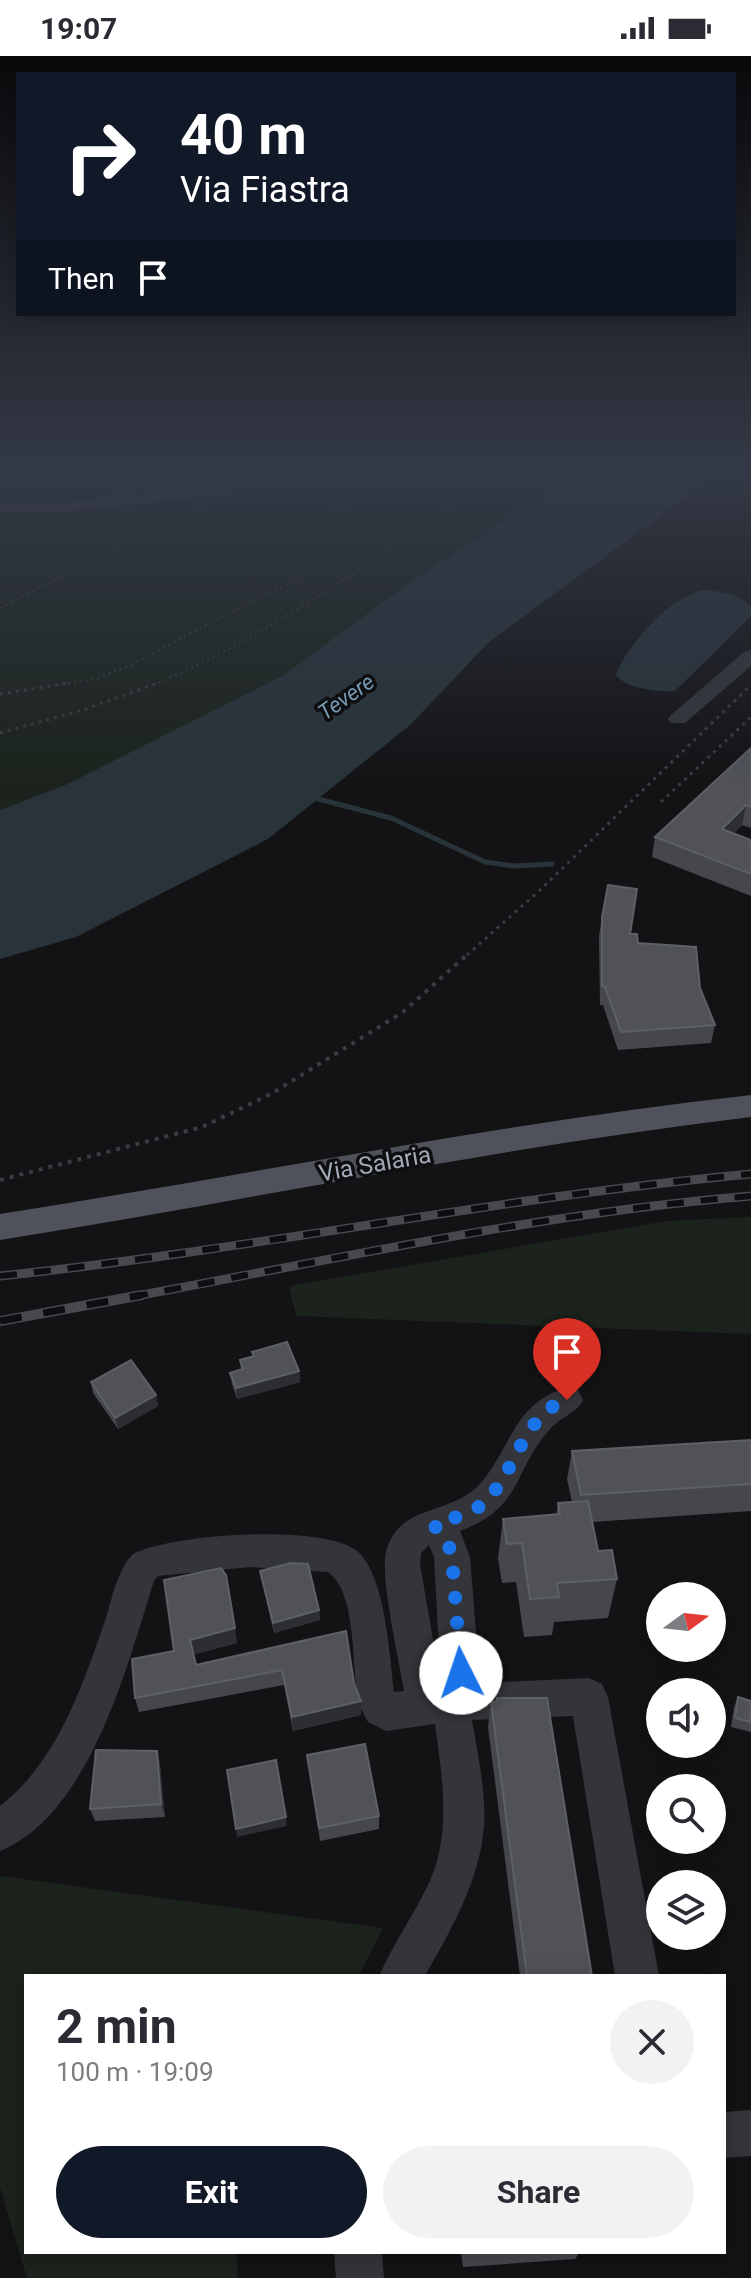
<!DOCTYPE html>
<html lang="en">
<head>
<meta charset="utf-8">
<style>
	:root { --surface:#fff; --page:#f2f2f3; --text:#2b2b33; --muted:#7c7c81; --accent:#111827 }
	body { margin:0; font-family:Roboto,sans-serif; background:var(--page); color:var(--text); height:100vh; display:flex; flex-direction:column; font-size:30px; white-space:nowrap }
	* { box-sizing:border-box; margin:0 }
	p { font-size:26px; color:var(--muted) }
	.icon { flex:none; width:44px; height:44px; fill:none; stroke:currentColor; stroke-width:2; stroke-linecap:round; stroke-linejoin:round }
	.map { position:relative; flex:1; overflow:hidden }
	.details { position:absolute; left:24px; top:1918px; width:702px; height:280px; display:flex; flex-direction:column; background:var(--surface); border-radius:0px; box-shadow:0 4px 20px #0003 }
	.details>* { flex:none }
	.banner { position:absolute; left:16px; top:16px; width:720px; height:244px; border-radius:0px; box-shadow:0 4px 20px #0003; background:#111827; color:#fff; overflow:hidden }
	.needle { width:52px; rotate:75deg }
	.fabs { position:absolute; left:646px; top:1526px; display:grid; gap:16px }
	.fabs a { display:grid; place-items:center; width:80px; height:80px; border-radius:50%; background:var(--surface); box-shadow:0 4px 20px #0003; font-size:40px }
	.pin { position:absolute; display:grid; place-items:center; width:68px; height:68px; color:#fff; margin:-82px -34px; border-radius:50% 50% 50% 0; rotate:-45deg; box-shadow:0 0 8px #0007 }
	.pin .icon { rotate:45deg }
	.me { position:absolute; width:88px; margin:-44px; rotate:356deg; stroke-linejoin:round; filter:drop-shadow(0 0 6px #0008) }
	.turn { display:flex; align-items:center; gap:28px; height:168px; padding:0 32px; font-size:36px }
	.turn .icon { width:104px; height:104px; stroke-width:2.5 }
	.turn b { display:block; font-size:56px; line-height:68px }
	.then { display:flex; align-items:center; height:76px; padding:0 32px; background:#0003; gap:16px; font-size:30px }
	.round { display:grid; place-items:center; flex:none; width:84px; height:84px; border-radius:42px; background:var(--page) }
	.summary { display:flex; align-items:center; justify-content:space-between; height:136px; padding:0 32px }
	h1 { font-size:48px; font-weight:700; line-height:60px }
	.primary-button { display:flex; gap:16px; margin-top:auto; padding:16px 32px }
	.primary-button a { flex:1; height:92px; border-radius:48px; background:var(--accent); color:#fff; font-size:32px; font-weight:700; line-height:92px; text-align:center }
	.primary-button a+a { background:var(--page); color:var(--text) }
	.status { display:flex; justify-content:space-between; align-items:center; height:56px; padding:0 40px; background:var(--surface); direction:ltr }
	.status svg { height:22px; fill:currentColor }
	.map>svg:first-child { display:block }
</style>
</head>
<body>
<div class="status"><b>19:07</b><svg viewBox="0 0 49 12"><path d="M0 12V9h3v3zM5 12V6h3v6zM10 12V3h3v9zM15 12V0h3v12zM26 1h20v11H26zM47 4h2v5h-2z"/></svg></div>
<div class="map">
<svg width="751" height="2222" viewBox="0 0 751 2222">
	<rect width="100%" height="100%" fill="#131315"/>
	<path fill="#1b231c" d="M 0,416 L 215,416 L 245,426 L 40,449 L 0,447 Z
		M 298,416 L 580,416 L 413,524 L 282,620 L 65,729 L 0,754 L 0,455 L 208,438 L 249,431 Z
		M 751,1161 L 751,1278 L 296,1260 L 289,1230 L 666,1165 Z
		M 0,1820 L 383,1872 L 359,1920 L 26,1920 L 26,2196 L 237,2196 L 238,2222 L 27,2222 L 0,2131 Z"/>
	<path fill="#28333a" d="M 579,416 L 720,416 L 489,586 L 410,669 L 268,783 L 76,881 L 0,903 L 0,754 L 65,729 L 282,620 L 413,524 Z
		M 708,534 L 732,538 L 751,549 L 751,560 L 675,635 C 658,636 627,633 616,619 C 627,589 674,535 708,534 Z"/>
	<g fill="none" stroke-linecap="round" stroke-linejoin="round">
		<path stroke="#28333a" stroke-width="5" d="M 318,743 L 391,762 L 485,806 L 514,810 L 552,808"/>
		<path stroke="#3a3c41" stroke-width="2" stroke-dasharray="2 4" stroke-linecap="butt" d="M 297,426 L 366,416
			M 333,448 L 436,416
			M 0,552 L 116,492 L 205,452
			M 56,629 L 96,623 L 132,608 L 263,539 L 292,528 L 317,504 L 349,485 L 362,470 L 359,464 L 294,425
			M 153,629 C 279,576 389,492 501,416"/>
		<path stroke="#3a3c41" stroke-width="3" stroke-dasharray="3 5" stroke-linecap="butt" d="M 0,638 L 69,627
			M 0,677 L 83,654 L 158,627
			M 661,746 L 751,661
			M 467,899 L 539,835 L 751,629"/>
		<path stroke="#3a3c41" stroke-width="4" stroke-dasharray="4 6" stroke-linecap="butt" d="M 0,1124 L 202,1071 L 271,1038 L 403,956 L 469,897"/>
		<path fill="#34353a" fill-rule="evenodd" d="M 127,416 L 141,416 L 130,439 L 218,429 L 271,416 L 294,416 L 292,419 L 218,439 L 63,456 L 0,457 L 0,447 L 63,446 L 113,441 Z
			M 751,594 L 751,610 L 685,667 L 671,667 L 668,663 L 671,659 L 744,596 Z
			M 567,1331 L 578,1334 L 583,1344 C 576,1358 562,1360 551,1372 C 512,1414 525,1451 460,1475 L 470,1501 L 480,1627 L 589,1622 L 602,1628 L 608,1641 L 659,1920 L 615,1920 L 573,1660 L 472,1664 C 478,1699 486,1735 484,1770 C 480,1824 451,1874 425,1920 L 379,1920 C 393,1888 414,1859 429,1827 C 452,1777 442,1721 435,1668 L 386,1675 L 368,1666 C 363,1657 358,1647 357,1637 C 352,1604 356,1536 328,1516 L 250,1511 L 158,1520 L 154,1525 C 127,1610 90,1758 0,1795 L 0,1750 C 57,1706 82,1631 105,1565 C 112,1543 117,1514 133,1498 C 171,1478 323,1467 357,1495 C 385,1518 390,1601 394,1636 L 404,1635 C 399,1604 380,1522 386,1496 C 390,1479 401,1467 416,1460 C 441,1449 467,1446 484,1423 C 514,1384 515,1348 567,1331 ZM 429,1489 L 434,1501 L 441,1630 L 420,1508 L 421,1497 Z
			M 751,2054 L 751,2100 L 724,2102 L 724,2056 Z
			M 334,2196 L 382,2196 L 384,2222 L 336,2222 Z"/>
		<path fill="#4f525a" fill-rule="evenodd" d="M 751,1039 L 751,1061 C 499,1091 250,1144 0,1184 L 0,1158 C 250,1119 499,1067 751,1039 Z"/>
		<g stroke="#47494f" stroke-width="9">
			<path id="rail-far1" d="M 0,1220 C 252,1194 499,1141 751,1118
				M 131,1241 C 337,1203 542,1157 751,1140"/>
		</g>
		<g stroke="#47494f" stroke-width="10">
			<path id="rail" d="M 0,1265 L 142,1239"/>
		</g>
		<use href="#rail-far1" stroke="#0e0e10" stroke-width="6" stroke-dasharray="17" stroke-linecap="butt"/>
		<use href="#rail" stroke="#0e0e10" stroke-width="7" stroke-dasharray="22" stroke-linecap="butt"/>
	</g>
	<path fill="#46474d" d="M 224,416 L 252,416 L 239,421 Z
		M 751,692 L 751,772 L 742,769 L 734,777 L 751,784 L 751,840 L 652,801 L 655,781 Z
		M 602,861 L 630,878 L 638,887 L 700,932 L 715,969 L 711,987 L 618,994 L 603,949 L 600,949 L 599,880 Z
		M 252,1296 L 299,1315 L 300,1326 L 237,1343 L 232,1328 L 230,1317 L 241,1314 L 240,1304 L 253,1300 Z
		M 91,1326 L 156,1339 L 158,1350 L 118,1373 L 93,1337 Z
		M 751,1384 L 751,1455 L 592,1466 L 598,1495 L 617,1523 L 608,1562 L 554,1566 L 552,1579 L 524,1581 L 516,1526 L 502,1527 L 498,1502 L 503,1463 L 556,1459 L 558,1447 L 572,1446 L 567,1423 L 572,1395 Z
		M 260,1515 L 319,1554 L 320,1564 L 274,1577 Z
		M 346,1575 L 354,1627 L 361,1645 L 361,1659 L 293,1675 L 284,1629 L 139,1656 L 135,1642 L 132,1603 L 237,1587 L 194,1598 L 196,1609 Z
		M 738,1641 L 751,1645 L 751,1676 L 731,1671 L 734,1651 Z
		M 497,1642 L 592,1920 L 520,1920 L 488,1671 L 491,1646 L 496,1646 Z
		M 157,1695 L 160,1709 L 165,1761 L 95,1765 L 90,1753 Z
		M 307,1699 L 379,1760 L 379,1773 L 320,1785 Z
		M 461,2196 L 580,2196 L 575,2203 L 463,2211 Z"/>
	<path fill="#2d2e32" d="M 239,416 L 252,416 L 239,421 Z
		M 746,749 L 742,769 L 717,793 L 722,773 Z
		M 299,1315 L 300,1326 L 237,1343 L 236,1332 Z
		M 156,1339 L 158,1350 L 118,1373 L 115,1362 Z
		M 319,1554 L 320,1564 L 274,1577 L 273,1567 Z
		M 235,1572 L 237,1587 L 193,1599 L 190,1584 Z
		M 361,1645 L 361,1659 L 293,1675 L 292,1661 Z
		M 157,1695 L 160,1709 L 165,1761 L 161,1748 Z
		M 286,1761 L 287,1770 L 237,1781 L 236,1773 Z"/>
	<path fill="#505258" stroke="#5d6067" stroke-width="2" d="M 751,692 L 751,751 L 746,749 L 722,773 L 751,784 L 751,818 L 655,781 Z
		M 608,829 L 637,833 L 630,878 L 637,878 L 638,887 L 696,891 L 700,932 L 715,969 L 621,976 L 605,931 L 602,930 L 602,861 Z
		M 287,1286 L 299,1315 L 236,1332 L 230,1317 L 243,1313 L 240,1304 L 254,1300 L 252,1296 Z
		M 131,1304 L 156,1339 L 115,1362 L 91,1326 Z
		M 751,1384 L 751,1428 L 581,1439 L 572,1395 Z
		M 588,1445 L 598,1495 L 612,1494 L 617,1523 L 557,1527 L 559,1541 L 530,1543 L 522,1487 L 507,1488 L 503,1463 L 560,1458 L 558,1447 Z
		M 291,1507 L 308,1508 L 319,1554 L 273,1567 L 260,1515 Z
		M 221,1512 L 226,1519 L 235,1572 L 190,1584 L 196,1609 L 346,1575 L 354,1627 L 361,1645 L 292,1661 L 282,1614 L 135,1642 L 132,1603 L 174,1595 L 164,1524 Z
		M 738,1641 L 751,1645 L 751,1666 L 735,1662 Z
		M 497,1642 L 547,1642 L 592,1920 L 527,1920 L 491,1646 L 497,1646 Z
		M 365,1688 L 379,1760 L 319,1772 L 307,1699 Z
		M 96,1694 L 157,1695 L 161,1748 L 90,1753 Z
		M 276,1704 L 286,1761 L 236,1773 L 227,1714 Z"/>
	<linearGradient id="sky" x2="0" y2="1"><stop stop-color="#0a0a0c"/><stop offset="0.57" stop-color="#333946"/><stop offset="1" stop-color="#333946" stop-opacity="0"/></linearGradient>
	<rect width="751" height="727" fill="url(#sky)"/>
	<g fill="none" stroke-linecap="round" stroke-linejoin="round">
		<path stroke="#1a73e8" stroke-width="14" stroke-dasharray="0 25.2" d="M 461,1617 L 452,1501 L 448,1487 L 434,1469 C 451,1462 473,1458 486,1445 C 516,1415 524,1357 567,1344"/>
	</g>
	<g text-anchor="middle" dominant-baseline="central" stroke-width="7" stroke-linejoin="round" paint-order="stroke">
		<g font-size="22" font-style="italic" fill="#779ab5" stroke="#0e0e10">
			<text transform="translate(346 641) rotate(-35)">Tevere</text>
		</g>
		<g font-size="24" fill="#a3aab7" stroke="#0e0e10">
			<text transform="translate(375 1108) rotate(-10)">Via Salaria</text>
		</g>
	</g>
</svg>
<div class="fabs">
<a><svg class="needle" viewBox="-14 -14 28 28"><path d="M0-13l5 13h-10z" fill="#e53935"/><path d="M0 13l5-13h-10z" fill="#7c7c81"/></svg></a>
<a><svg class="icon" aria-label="sound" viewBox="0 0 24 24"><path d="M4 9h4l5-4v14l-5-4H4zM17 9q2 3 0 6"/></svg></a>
<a><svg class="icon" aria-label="search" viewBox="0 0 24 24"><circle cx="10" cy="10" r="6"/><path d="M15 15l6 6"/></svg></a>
<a><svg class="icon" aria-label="layers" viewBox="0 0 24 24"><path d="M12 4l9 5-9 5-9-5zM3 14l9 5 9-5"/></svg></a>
</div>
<div class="pin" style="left:567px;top:1344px;background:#d93025"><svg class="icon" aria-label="arrive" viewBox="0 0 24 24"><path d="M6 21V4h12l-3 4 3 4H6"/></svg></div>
<svg class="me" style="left:461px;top:1617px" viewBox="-20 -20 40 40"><circle r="19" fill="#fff"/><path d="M0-13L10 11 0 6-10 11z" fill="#1a73e8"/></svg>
<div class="banner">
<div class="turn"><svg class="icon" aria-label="right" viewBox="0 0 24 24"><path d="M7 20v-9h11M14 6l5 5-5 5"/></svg><div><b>40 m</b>Via Fiastra</div></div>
<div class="then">Then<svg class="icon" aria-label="arrive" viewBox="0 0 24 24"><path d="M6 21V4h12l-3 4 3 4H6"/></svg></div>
</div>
<section class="details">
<div class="summary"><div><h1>2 min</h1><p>100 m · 19:09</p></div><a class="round"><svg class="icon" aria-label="close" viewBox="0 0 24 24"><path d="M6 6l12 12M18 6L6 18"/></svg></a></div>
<div class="primary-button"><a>Exit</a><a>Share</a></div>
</section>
</div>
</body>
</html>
